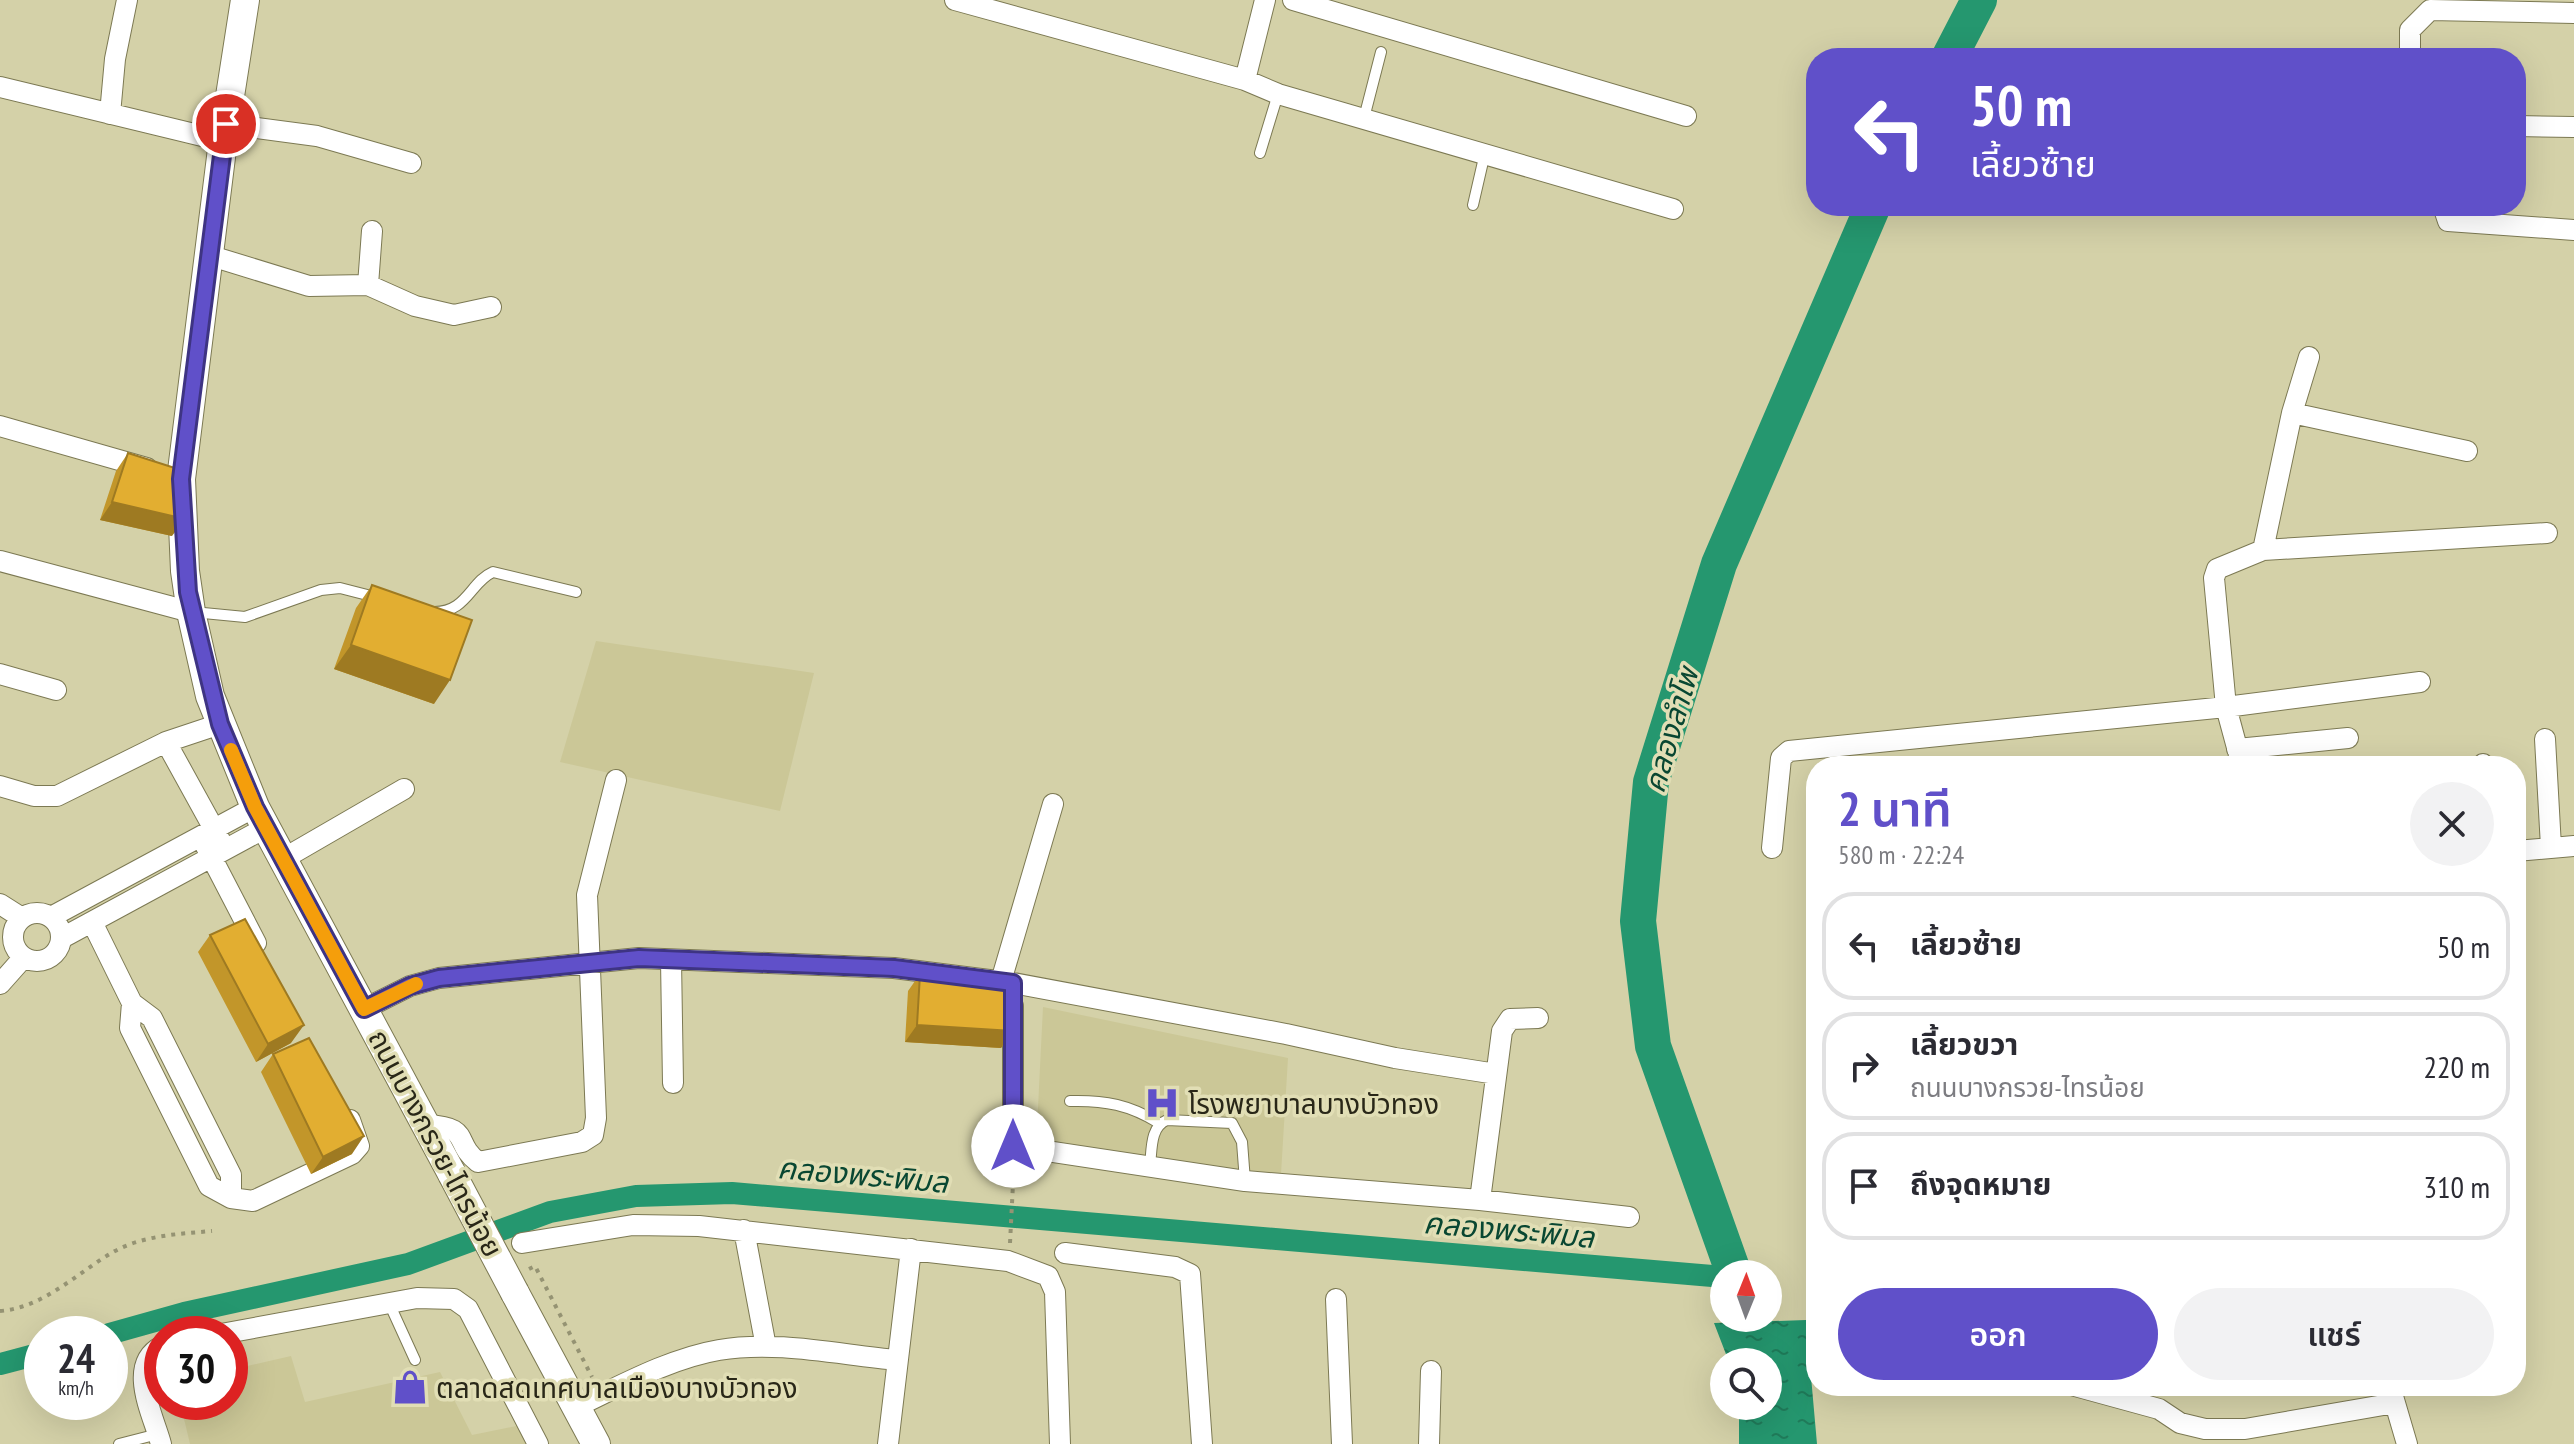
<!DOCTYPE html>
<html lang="th">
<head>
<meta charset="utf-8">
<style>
	:root { --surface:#fff; --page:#f2f2f3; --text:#2b2b33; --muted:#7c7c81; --line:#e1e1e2; --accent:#6050c9 }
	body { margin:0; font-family:"PT Sans Narrow","Noto Sans Thai",sans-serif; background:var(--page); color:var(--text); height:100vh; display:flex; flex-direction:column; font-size:30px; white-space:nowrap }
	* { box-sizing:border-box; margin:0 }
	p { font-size:26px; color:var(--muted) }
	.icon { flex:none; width:44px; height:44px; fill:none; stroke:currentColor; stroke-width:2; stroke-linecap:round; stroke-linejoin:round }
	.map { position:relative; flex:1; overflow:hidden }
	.details { position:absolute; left:1806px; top:756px; width:720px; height:640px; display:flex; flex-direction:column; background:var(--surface); border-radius:32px; box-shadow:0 8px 32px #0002 }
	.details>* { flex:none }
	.top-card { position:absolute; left:1806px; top:48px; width:720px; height:168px; border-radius:32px; box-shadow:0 8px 32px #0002; background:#6050c9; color:#fff; overflow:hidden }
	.needle { width:52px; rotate:1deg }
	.controls { position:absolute; left:1710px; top:1260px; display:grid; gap:16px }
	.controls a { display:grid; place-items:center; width:72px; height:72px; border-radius:50%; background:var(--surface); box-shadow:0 8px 32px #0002; font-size:40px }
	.speed { position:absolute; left:24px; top:1316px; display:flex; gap:16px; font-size:40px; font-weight:700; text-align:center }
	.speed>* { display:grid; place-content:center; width:104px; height:104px; border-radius:50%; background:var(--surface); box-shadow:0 8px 32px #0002; line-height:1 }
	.speed small { font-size:20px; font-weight:400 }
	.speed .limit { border:12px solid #d22; background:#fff; color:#111 }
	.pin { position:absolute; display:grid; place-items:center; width:68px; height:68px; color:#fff; margin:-34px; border:4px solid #fff; border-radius:50%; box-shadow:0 2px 8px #0007 }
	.me { position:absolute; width:88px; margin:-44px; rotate:0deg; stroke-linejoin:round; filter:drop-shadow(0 0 6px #0008) }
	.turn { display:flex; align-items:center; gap:28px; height:168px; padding:0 32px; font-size:36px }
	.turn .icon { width:104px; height:104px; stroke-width:2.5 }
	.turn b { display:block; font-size:56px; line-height:68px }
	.round { display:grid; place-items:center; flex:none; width:84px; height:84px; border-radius:42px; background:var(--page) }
	.headline { display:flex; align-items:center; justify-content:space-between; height:136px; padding:0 32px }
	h1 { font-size:48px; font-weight:600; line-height:60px; color:var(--accent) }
	.action { display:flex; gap:16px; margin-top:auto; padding:16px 32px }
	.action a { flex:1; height:92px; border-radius:48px; background:var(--accent); color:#fff; font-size:32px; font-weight:600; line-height:92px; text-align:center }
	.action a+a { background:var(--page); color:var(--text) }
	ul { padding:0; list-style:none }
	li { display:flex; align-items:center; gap:24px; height:108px; margin:0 16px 12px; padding:0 16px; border:4px solid var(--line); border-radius:32px }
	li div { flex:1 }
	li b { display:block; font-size:30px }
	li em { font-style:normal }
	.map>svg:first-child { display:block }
</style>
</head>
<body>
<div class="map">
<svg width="2574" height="1444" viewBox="0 0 2574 1444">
	<defs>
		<pattern id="water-ripples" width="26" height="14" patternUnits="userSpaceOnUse" patternTransform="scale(2)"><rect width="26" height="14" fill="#25976f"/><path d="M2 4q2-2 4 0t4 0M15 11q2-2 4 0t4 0" fill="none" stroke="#207b5a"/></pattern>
	</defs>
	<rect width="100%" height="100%" fill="#d4d1a8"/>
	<path fill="#cbc797" d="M 596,641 L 814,673 L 780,811 L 560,762 Z
		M 1043,1007 L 1288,1058 L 1281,1174 L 1036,1148 Z
		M 291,1356 L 305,1402 L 440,1372 L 472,1435 L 521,1425 L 529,1444 L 190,1444 L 180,1402 L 230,1402 L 230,1370 Z"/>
	<path fill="url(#water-ripples)" d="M 1806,1320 L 1817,1444 L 1739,1444 L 1739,1406 L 1768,1406 L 1768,1362 L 1729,1362 L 1714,1323 Z"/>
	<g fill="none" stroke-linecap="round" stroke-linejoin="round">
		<path stroke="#25976f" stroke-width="22" d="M 109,1334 L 184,1313 L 408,1264 L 550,1212 L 636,1196 L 732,1193 L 1724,1277
			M 0,1364 L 42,1353"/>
		<path stroke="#25976f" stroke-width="36" d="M 1949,58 L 1979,0
			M 1734,1274 L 1653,1046 L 1638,921 L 1651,782 L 1719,564 L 1873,206"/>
		<g stroke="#7c7953" stroke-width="12">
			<path id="service" d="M 1364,118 L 1381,52
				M 1260,153 L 1278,94
				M 1473,205 L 1485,153
				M 193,612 L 245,617 L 321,590 L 340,588 L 379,598
				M 433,612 C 467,613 470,582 493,572 L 576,592
				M 1070,1101 C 1105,1100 1130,1105 1159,1123
				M 1150,1166 C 1152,1149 1150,1127 1167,1120 L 1232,1123 L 1242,1142 L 1245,1181
				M 389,1303 L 415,1360
				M 119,1444 L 158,1434"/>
		</g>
		<g stroke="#7c7953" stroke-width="22">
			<path id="minor" d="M 955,0 L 1245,80 L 1278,94 L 1673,209
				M 1293,0 L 1686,116
				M 2410,58 L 2410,30 L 2430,10 L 2574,13
				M 1245,80 L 1265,0
				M 0,87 L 223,141
				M 110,114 L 115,59 L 127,0
				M 226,124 L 317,136 L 411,163
				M 2516,126 L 2574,127
				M 2443,206 L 2448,221 L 2574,230
				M 208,255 L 309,286 L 368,285 L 415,306 L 454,315 L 491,307
				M 368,285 L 372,231
				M 2292,413 L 2467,451
				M 0,426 L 147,468
				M 2263,550 L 2292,413 L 2309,357
				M 0,561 L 191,612
				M 0,674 L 56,690
				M 2545,739 L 2551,847
				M 166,742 L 220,840
				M 2237,749 L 2348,738
				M 2483,764 L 2483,766
				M 2242,766 L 2226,707 L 2214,578 L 2217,569 L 2263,550 L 2547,533
				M 0,786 L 34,796 L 57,796 L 166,742 L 220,724
				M 201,837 L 256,943
				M 1772,848 L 1781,758 L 1789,751 L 2226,707 L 2420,682
				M 2516,851 L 2574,846
				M 283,859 L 404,789
				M 0,904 L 22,918
				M13 937a24 24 0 1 1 48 0a24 24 0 1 1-48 0Z
				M 51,917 L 255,807
				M 92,922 L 132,1003 L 152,1018 L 231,1175 L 231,1198
				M 62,938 L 267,827
				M 671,960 L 673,1083
				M 1001,981 L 1053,804
				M 0,984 L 24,957
				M 132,1003 L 130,1028 L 209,1186 L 231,1198 L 253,1201 L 352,1154 L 359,1146 L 350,1120
				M 1013,1006 L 1013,1146 L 1245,1181 L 1480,1200 L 1629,1217
				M 364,1009 L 410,986 L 439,978 L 639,958 L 894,968 L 1013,983 L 1286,1034 L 1395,1058 L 1496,1074
				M 426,1125 C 473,1127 452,1142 478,1162 L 582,1142 L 593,1135 L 596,1118 L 587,895 L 616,780
				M 1480,1200 L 1502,1031 L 1510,1019 L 1538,1018
				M 744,1230 L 766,1347
				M 522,1243 L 633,1225 L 699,1226 L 1008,1261 L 1048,1276 L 1055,1292 L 1060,1444
				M 1065,1253 L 1175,1267 L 1190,1274 L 1202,1444
				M 1336,1299 L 1342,1444
				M 221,1334 L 417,1298 L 454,1299 L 468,1309 L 538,1444
				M 2075,1386 L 2159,1409 L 2180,1423 L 2205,1429 L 2245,1429 L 2395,1403
				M 2390,1386 L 2407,1444
				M 576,1407 C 620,1386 671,1358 719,1350 C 776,1340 840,1355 897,1360
				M 161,1444 C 153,1414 126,1365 162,1346
				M 888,1444 L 911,1249
				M 1429,1444 L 1431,1371"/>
		</g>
		<g stroke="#7c7953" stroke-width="30">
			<path id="secondary" d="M 245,0 L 223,141 L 181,479 L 185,571 L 191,612 L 210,696 L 255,807 L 452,1174
				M 515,1293 L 596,1444"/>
		</g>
		<path stroke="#959373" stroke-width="4" stroke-dasharray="4 6" stroke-linecap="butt" d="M 1010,1243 L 1014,1164
			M 529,1269 L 535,1266 L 592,1377
			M 0,1311 C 44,1308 79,1271 115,1251 C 145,1235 179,1234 212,1231"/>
		<use href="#service" stroke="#fff" stroke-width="10"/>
		<use href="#minor" stroke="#fff" stroke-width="20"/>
		<use href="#secondary" stroke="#fff" stroke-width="28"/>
		<g stroke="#7c7953" stroke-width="30" stroke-linecap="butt">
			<path id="secondary-bridge" d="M 452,1174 L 515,1293"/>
		</g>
		<use href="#secondary-bridge" stroke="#fff" stroke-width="28"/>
	</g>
	<path fill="#c2962a" d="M 128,453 L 172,536 L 100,520 L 116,471 Z
		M 372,585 L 434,704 L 334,669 L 356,608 Z
		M 210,935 L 291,1043 L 256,1062 L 198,952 Z
		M 920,974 L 1013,1031 L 1001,1048 L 905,1042 L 908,991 Z
		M 273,1054 L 352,1154 L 311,1174 L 261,1072 Z"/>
	<path fill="#9e7a22" d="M 112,502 L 185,519 L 172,536 L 100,520 Z
		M 351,645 L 450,680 L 434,704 L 334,669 Z
		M 304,1025 L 291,1043 L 256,1062 L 268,1044 Z
		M 917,1025 L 1013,1031 L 1001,1048 L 905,1042 Z
		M 364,1136 L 352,1154 L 311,1174 L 323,1157 Z"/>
	<path fill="#e2ae31" stroke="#9e7a22" stroke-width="2" d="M 128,453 L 178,469 L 185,519 L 112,502 Z
		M 372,585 L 472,620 L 450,680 L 351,645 Z
		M 245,919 L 304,1025 L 268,1044 L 210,935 Z
		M 920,974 L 1017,980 L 1013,1031 L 917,1025 Z
		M 309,1038 L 364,1136 L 323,1157 L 273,1054 Z"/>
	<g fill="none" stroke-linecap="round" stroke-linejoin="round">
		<g stroke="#3e3483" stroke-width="20">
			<path id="route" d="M 226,124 L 181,479 L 188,592 L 220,724 L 255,807 L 364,1009 L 410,986 L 439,978 L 639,958 L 894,968 L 1013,983 L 1013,1146"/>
		</g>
		<use href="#route" stroke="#6050c9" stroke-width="14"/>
		<path stroke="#f59e0b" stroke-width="14" d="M 231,750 L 255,807 L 364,1009 L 416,984"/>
	</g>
	<defs>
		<g id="hospital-bare" transform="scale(2.76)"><path d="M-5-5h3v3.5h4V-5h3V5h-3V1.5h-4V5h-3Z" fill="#6050c9" stroke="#e1deb5" stroke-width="2.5" paint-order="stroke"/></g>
		<g id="shop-bare" transform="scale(2.76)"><path d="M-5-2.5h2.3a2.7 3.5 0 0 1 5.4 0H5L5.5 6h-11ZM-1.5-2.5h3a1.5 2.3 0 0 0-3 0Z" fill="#6050c9" stroke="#e1deb5" stroke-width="2.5" paint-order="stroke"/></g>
	</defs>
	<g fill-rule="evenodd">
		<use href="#hospital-bare" x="1162" y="1103"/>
		<use href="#shop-bare" x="410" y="1387"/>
	</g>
	<g text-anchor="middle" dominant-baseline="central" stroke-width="7" stroke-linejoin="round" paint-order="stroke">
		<g font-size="28" fill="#292718" stroke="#e1deb5" text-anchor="start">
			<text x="1188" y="1103">โรงพยาบาลบางบัวทอง</text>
			<text x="436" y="1387">ตลาดสดเทศบาลเมืองบางบัวทอง</text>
		</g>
		<g font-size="28" fill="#292718" stroke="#e1deb5">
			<text transform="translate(436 1143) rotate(62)">ถนนบางกรวย-ไทรน้อย</text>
		</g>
		<g font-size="30" font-style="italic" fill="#094732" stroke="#e1deb5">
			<text transform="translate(1670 730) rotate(-74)">คลองลำโพ</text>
			<text transform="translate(863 1174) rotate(5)">คลองพระพิมล</text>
			<text transform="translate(1509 1229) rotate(5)">คลองพระพิมล</text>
		</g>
	</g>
</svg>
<div class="controls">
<a><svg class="needle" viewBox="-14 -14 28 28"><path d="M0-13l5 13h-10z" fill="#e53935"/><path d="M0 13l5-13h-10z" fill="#7c7c81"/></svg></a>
<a><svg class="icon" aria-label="search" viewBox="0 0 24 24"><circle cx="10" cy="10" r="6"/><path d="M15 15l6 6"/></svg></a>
</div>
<div class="speed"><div>24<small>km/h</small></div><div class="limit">30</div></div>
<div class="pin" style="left:226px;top:124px;background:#d93025"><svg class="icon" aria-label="arrive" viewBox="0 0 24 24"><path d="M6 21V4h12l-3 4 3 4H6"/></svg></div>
<svg class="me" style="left:1013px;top:1146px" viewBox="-20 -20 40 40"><circle r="19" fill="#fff"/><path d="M0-13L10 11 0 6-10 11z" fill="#6050c9"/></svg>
<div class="top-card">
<div class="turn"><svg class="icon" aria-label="left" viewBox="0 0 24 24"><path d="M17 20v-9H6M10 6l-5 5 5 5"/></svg><div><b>50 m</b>เลี้ยวซ้าย</div></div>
</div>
<section class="details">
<div class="headline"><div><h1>2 นาที</h1><p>580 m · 22:24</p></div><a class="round"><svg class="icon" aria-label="close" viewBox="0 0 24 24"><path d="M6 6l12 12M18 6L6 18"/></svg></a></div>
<ul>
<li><svg class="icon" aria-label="left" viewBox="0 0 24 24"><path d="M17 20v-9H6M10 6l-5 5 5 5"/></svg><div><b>เลี้ยวซ้าย</b></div><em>50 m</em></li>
<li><svg class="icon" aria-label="right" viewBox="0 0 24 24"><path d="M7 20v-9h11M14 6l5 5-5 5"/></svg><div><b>เลี้ยวขวา</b><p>ถนนบางกรวย-ไทรน้อย</p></div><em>220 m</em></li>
<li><svg class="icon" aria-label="arrive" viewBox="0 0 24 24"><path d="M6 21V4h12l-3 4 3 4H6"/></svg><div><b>ถึงจุดหมาย</b></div><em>310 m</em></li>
</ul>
<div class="action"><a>ออก</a><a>แชร์</a></div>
</section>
</div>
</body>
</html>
